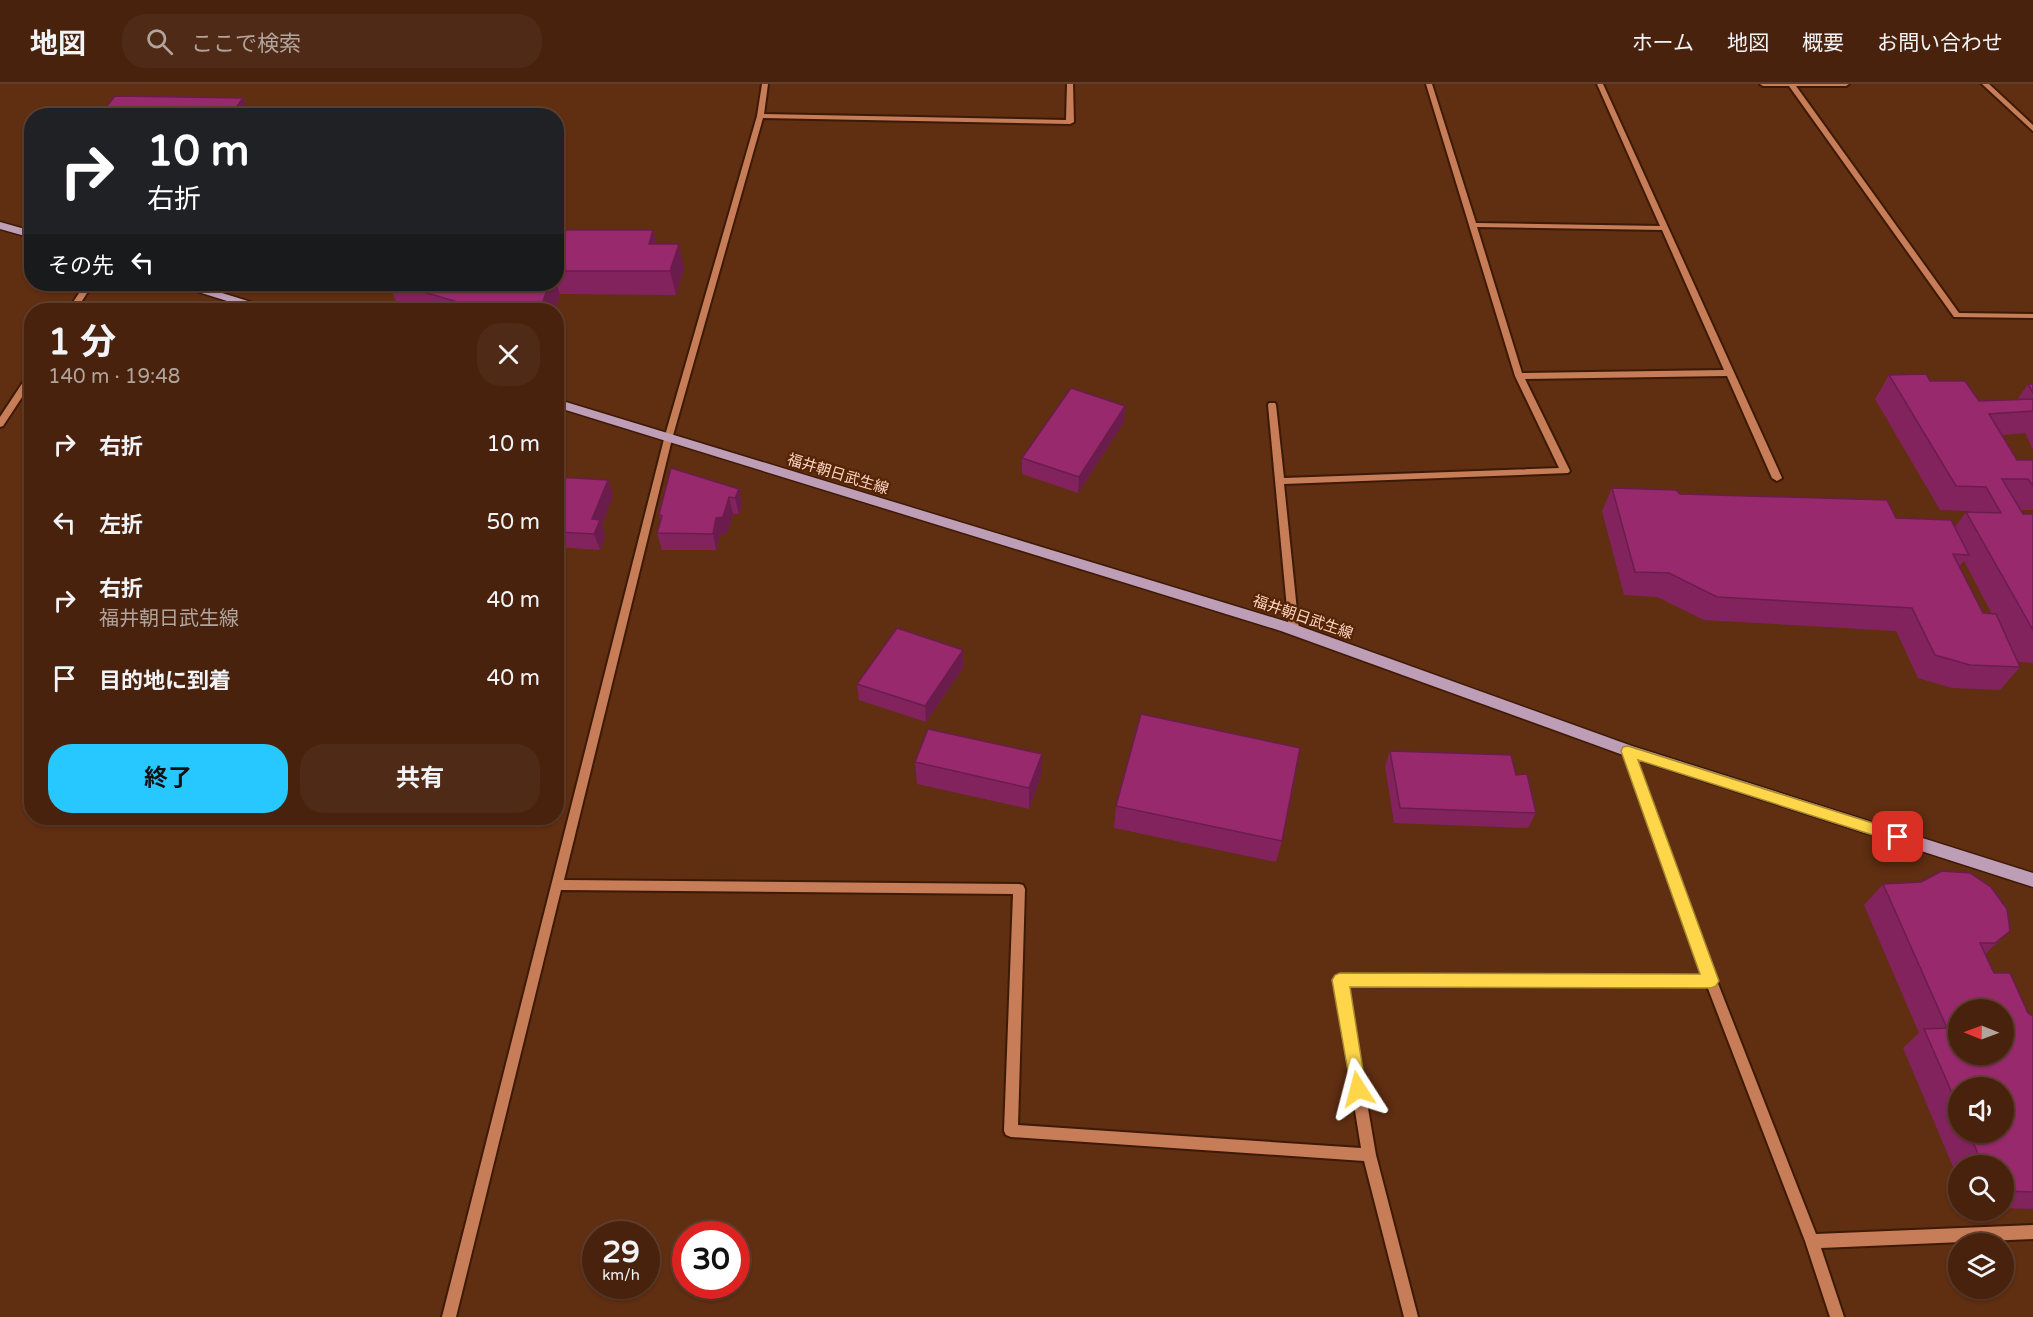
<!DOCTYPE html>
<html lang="ja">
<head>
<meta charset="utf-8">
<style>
	:root { --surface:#48220d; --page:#4f2a16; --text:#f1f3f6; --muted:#b1a49d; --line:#603f2e; --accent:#27c8ff }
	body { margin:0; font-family:"Varela Round","Noto Sans JP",sans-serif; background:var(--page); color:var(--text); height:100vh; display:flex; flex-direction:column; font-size:22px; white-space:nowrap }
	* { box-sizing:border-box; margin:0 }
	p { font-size:20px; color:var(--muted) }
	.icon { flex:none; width:33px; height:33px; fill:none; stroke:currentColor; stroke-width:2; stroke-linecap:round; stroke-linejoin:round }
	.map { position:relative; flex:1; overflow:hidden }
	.drawer { position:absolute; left:24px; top:219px; width:540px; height:522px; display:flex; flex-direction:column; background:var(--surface); border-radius:24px; box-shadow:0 2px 4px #0004,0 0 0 2px var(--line) }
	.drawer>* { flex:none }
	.top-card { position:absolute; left:24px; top:24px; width:540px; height:183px; border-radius:24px; box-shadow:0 2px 4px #0004,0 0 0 2px var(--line); background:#202124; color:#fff; overflow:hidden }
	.needle { width:39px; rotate:271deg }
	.tools { position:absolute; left:1948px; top:915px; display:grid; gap:12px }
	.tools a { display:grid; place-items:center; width:66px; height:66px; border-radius:50%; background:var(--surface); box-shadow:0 2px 4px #0004,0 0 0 2px var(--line); font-size:30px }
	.speed { position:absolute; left:582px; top:1137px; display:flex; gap:12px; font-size:30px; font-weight:700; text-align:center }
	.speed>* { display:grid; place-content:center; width:78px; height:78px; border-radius:50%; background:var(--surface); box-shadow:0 2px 4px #0004,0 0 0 2px var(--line); line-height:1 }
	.speed small { font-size:15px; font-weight:400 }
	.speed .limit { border:9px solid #d22; background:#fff; color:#111 }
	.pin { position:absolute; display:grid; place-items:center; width:51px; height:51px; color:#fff; margin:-26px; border-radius:12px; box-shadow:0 3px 9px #0006 }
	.me { position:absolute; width:66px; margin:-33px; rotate:351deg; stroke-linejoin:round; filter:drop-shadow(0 0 4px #0008) }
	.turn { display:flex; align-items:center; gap:21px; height:126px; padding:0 24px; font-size:27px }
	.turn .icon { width:78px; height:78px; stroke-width:2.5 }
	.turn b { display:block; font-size:42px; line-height:51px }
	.then { display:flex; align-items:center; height:57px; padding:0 24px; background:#0003; gap:12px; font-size:22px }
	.round { display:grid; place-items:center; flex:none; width:63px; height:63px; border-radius:24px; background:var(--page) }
	.head { display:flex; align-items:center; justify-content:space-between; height:102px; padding:0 24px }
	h1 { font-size:36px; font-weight:700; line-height:45px }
	.action { display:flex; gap:12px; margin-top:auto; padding:12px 24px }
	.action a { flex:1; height:69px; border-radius:24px; background:var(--accent); color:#111; font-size:24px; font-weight:700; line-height:69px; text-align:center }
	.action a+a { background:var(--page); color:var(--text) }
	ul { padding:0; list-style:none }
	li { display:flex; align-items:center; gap:18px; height:78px; padding:0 24px }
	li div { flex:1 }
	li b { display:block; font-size:22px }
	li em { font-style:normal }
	header { display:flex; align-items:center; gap:36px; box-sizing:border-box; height:84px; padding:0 30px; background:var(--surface); border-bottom:2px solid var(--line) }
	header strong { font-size:28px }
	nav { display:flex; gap:33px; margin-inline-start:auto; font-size:21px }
	.search { width:420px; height:54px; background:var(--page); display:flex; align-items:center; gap:15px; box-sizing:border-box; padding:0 21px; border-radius:24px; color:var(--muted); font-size:22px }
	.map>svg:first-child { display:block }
</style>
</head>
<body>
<header>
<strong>地図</strong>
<div class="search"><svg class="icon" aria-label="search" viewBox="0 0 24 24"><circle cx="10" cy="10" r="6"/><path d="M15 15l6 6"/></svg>ここで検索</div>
<nav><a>ホーム</a><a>地図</a><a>概要</a><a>お問い合わせ</a></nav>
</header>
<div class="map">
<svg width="2033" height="1233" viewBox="0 0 2033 1233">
	<rect width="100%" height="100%" fill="#602e11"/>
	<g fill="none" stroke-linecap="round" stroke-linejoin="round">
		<g stroke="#3d1a06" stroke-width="4">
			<path id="minor" d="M 762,0 L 768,0 L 764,30 L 1066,36 L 1067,0 L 1073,0 L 1074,38 L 1070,40 L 763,34 L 672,355 L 564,796 L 1019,800 L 1023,801 L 1025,805 L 1018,1041 L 1361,1064 L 1334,896 L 1336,892 L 1340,891 L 1703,891 L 1623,667 L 1624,664 L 1632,664 L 1633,667 L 1717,897 L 1816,1150 L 2033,1141 L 2033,1155 L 1821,1164 L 1844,1233 L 1830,1233 L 1805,1157 L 1707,902 L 1347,902 L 1376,1071 L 1418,1233 L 1404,1233 L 1364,1077 L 1011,1053 L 1006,1051 L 1004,1047 L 1013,810 L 561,806 L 456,1233 L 442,1233 L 664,355 L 757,32 Z
				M 1426,0 L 1432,0 L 1476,139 L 1660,142 L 1597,0 L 1603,0 L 1782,394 L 1777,397 L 1772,394 L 1727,292 L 1525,295 L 1570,387 L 1568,389 L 1284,400 L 1299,546 L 1294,550 L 1289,546 L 1268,321 L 1269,319 L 1275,319 L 1276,321 L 1284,394 L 1559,384 L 1515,292 ZM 1477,143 L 1662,146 L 1724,286 L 1522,289 Z
				M 1760,0 L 1849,0 L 1846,2 L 1796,2 L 1959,229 L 2033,230 L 2033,234 L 1954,233 L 1789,2 L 1763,2 Z
				M 1982,0 L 1989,0 L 2033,41 L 2033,47 Z
				M 85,200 L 93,200 L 76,226 L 68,226 Z
				M 32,288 L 32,298 L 3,342 L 0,343 L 0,333 L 29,289 Z"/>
		</g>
		<g stroke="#3d1a06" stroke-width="3">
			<path id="major" d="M 0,138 L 32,147 L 32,154 L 0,145 Z
				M 178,200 L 193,200 L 271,224 L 273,226 L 256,226 L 179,202 Z
				M 556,315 L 1291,539 L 1632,662 L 2033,789 L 2033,803 L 1623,671 L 1281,547 L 556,323 Z"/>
		</g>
		<use href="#minor" fill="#c67d58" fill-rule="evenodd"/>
		<use href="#major" fill="#be9db7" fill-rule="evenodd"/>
	</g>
	<path fill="#83235e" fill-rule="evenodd" d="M 556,146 L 653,146 L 656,160 L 684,184 L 676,211 L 560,210 L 555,226 L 417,226 L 397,220 L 389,200 L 556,200 Z
		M 1889,291 L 1930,297 L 1979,317 L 2017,316 L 2028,300 L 2033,300 L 2033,366 L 2025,349 L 2002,351 L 2017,376 L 2033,376 L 2033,426 L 2020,426 L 2023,430 L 2033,430 L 2033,579 L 2019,578 L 2012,567 L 2020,583 L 2000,606 L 1952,604 L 1918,594 L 1896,547 L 1704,536 L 1657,513 L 1624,511 L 1602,427 L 1612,404 L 1680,410 L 1896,434 L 1955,443 L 1966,428 L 1970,428 L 1969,427 L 1940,426 L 1875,315 ZM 1964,477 L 1992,530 L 1983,529 L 1959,483 Z
		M 1125,322 L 1124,338 L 1078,409 L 1022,390 L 1022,374 Z
		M 556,393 L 608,396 L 613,412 L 602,441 L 605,452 L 600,466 L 556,463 Z
		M 739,405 L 742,421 L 739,430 L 733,430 L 727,449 L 720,451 L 716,466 L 662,466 L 657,449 L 661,437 L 659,430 Z
		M 963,566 L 964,582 L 926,638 L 859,616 L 857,600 Z
		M 1390,667 L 1516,691 L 1536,729 L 1528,744 L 1394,739 L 1385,682 Z
		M 915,678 L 1041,692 L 1029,725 L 917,700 Z
		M 1116,722 L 1282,757 L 1276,778 L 1114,744 Z
		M 1883,800 L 2010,847 L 1985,870 L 1994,889 L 2028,929 L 2033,932 L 2033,1125 L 2004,1124 L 2004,1082 L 1959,1082 L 1959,1097 L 1903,964 L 1919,949 L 1864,821 ZM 1959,1004 L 2004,1048 L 1959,1048 Z"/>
	<path fill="#6a1d4c" d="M 243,14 L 251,32 L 230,32 Z
		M 653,146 L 658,170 L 649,160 Z
		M 679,160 L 684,184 L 676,211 L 670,187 Z
		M 556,199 L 560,210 L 555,226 L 540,226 L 549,200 Z
		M 1125,322 L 1124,338 L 1078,409 L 1079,393 Z
		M 608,396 L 613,412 L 602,441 L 605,452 L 600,466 L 594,450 L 592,435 Z
		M 739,405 L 742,421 L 739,430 L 735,414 Z
		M 729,413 L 733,430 L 727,449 L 720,451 L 716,466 L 713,450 L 716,434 Z
		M 963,566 L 964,582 L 926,638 L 925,622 Z
		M 1042,670 L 1041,692 L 1029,725 L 1029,704 Z"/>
	<path fill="#98296d" stroke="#6a1d4c" stroke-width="1.5" fill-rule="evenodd" d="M 115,12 L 243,14 L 230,32 L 99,32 Z
		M 556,146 L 653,146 L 649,160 L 679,160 L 670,187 L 556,187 Z
		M 396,200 L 549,200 L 540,226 L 485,226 Z
		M 1926,290 L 1930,297 L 1965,297 L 1979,317 L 2033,315 L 2033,327 L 1989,330 L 2017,376 L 2033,376 L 2033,402 L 2028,395 L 2002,395 L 2023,430 L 2033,430 L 2033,546 L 1966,428 L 2001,429 L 1986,403 L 1956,402 L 1889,291 Z
		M 2028,300 L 2033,300 L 2033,309 Z
		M 1071,304 L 1125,322 L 1079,393 L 1022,374 Z
		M 671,384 L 739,405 L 735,414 L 729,413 L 723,433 L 716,434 L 713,450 L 657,449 L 662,432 L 659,430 Z
		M 556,393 L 608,396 L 592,435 L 600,436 L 594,450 L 556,448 Z
		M 1612,404 L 1676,406 L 1680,410 L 1887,416 L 1896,434 L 1951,436 L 1969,471 L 1953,470 L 1983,529 L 1996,530 L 2020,583 L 1970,581 L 1935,571 L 1912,524 L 1717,513 L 1669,489 L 1635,488 Z
		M 897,544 L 963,566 L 925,622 L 857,600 Z
		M 1141,630 L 1300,664 L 1282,757 L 1116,722 Z
		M 928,645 L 1042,670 L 1029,704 L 915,678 Z
		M 1390,667 L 1511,671 L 1516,691 L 1527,690 L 1536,729 L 1400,724 Z
		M 1942,787 L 1970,789 L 1991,803 L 2007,825 L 2010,847 L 1995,859 L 1980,859 L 1994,889 L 2010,889 L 2028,929 L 2033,932 L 2033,1108 L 2004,1107 L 2004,1082 L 1983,1082 L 1969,1048 L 2004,1048 L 2004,1004 L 1959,1004 L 1959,1025 L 1924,945 L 1947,944 L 1883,800 L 1921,798 ZM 1959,926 L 2004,926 L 2004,970 L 1959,970 Z"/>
	<path fill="#ffd54a" stroke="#a68a30" stroke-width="1.5" d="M 1628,662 L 1898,747 L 1903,749 L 1905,753 L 1903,758 L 1898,759 L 1638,676 L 1719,897 L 1716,902 L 1711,904 L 1350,903 L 1366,1005 L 1364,1011 L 1358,1013 L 1352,1011 L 1332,896 L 1335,891 L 1340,889 L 1700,890 L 1621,667 L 1623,663 Z"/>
	<g text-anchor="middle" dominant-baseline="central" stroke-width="4.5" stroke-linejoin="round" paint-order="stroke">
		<g font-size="15" fill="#fdd5c2" stroke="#552305">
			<text transform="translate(838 390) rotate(17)">福井朝日武生線</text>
			<text transform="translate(1303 533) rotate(19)">福井朝日武生線</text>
		</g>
	</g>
</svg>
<div class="tools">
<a><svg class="needle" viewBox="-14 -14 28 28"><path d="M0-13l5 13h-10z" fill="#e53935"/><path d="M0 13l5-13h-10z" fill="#b1a49d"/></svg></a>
<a><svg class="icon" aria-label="sound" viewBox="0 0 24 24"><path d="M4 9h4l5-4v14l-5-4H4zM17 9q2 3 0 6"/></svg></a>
<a><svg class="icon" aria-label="search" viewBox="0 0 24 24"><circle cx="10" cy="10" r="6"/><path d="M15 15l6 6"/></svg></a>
<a><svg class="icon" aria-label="layers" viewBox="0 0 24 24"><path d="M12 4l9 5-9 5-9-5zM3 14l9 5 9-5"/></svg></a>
</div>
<div class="speed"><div>29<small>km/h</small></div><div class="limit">30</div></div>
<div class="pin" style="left:1898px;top:753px;background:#d93025"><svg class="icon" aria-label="arrive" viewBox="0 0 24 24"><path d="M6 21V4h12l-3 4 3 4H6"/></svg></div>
<svg class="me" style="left:1358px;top:1005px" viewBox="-20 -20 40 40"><path d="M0-17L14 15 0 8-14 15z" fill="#ffd54a" stroke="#fff" stroke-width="4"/></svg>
<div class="top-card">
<div class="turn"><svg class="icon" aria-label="right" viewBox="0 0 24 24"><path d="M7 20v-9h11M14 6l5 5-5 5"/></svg><div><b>10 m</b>右折</div></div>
<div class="then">その先<svg class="icon" aria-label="left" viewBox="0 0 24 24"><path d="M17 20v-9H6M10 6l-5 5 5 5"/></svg></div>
</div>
<section class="drawer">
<div class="head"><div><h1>1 分</h1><p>140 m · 19:48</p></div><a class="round"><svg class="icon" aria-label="close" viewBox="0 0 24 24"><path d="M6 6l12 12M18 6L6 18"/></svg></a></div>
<ul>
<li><svg class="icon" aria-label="right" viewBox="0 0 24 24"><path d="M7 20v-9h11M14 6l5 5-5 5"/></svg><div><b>右折</b></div><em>10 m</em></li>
<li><svg class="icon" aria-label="left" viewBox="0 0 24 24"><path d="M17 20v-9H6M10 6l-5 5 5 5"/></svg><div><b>左折</b></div><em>50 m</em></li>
<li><svg class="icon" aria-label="right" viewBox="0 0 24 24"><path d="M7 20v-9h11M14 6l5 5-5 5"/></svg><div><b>右折</b><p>福井朝日武生線</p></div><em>40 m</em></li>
<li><svg class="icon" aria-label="arrive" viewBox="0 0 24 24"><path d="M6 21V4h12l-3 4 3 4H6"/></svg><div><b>目的地に到着</b></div><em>40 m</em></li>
</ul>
<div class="action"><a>終了</a><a>共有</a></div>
</section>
</div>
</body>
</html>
